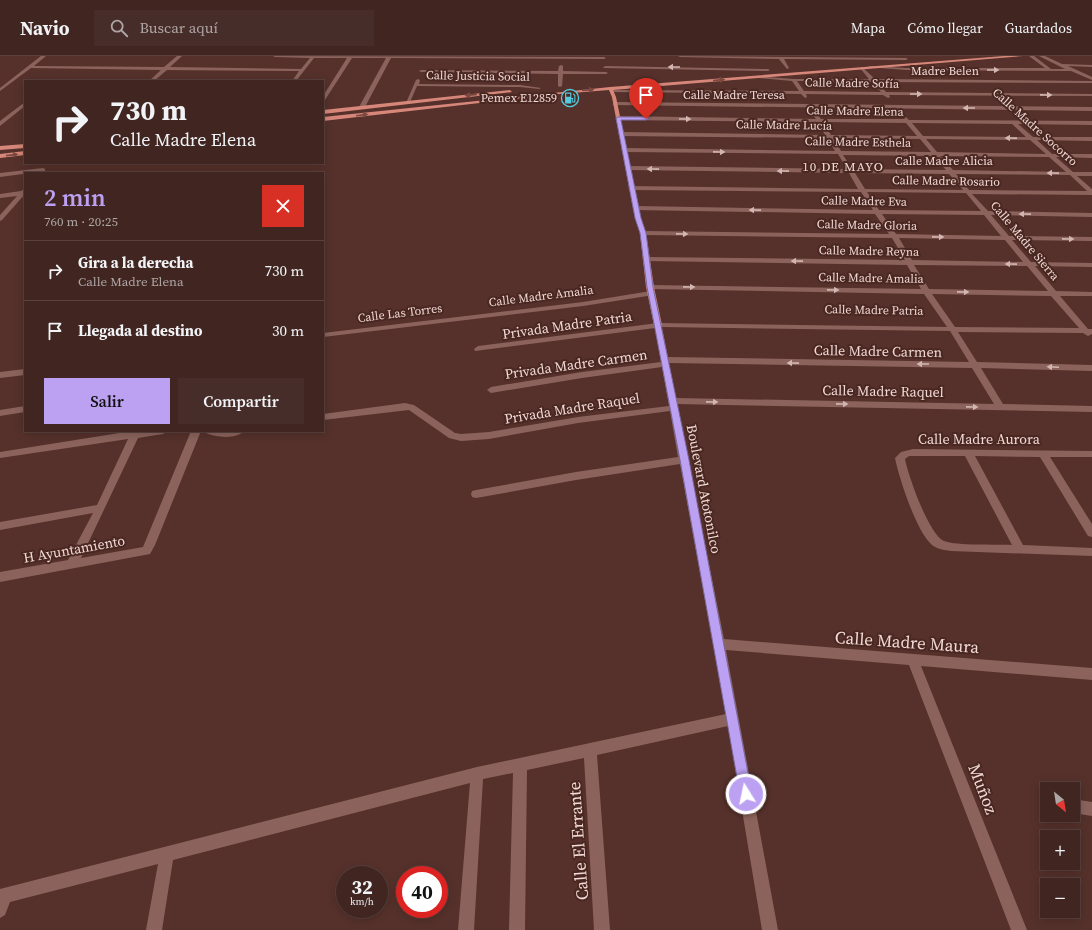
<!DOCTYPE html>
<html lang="es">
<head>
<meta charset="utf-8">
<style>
	:root { --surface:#402520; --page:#472d29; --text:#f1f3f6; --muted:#aea5a5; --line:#59423e; --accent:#bca0f2 }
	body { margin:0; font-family:"Source Serif 4",serif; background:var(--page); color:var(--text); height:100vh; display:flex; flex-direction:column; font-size:15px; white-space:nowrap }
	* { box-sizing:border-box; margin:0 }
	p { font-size:13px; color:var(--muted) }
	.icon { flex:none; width:22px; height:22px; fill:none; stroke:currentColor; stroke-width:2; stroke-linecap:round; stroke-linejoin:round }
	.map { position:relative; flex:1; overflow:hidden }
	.details { position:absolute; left:24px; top:116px; width:300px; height:260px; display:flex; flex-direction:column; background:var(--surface); border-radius:0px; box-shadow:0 2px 10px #0003,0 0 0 1px var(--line) }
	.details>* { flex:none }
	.hud { position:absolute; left:24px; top:24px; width:300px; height:84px; border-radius:0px; box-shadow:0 2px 10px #0003,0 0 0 1px var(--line); background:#402520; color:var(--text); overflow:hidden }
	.needle { width:26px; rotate:150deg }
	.controls { position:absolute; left:1040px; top:726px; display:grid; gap:8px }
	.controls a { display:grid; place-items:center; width:40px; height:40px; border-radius:0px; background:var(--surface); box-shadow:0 2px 10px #0003,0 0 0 1px var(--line); font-size:20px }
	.speed { position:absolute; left:336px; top:810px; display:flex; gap:8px; font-size:20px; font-weight:700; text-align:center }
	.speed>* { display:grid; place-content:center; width:52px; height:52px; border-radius:50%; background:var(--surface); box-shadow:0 2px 10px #0003,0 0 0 1px var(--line); line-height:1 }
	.speed small { font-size:10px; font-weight:400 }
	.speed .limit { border:6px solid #d22; background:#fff; color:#111 }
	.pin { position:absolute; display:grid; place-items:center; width:34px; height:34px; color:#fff; margin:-41px -17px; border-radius:50% 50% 50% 0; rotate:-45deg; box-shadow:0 0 4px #0007 }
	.pin .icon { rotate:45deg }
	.me { position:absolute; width:44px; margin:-22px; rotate:350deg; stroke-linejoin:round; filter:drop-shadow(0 0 3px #0008) }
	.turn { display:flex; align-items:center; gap:14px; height:84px; padding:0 20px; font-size:18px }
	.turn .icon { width:52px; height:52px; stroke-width:2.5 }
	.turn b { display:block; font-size:28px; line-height:34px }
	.round { display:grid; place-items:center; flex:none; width:42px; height:42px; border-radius:0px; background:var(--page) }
	.summary { display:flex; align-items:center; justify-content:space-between; height:68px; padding:0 20px }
	h1 { font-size:24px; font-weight:600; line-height:30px; color:var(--accent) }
	.cta { display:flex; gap:8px; margin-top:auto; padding:8px 20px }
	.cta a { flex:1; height:46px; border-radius:0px; background:var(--accent); color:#111; font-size:16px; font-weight:600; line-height:46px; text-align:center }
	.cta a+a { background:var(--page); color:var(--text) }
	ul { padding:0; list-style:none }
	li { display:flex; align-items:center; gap:12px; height:60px; padding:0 20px; border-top:1px solid var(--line) }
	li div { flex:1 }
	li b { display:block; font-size:15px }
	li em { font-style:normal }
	header { display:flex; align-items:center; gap:24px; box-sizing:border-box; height:56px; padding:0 20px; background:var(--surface); border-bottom:1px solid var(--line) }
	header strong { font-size:19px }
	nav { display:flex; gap:22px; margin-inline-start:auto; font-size:14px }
	.search { width:280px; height:36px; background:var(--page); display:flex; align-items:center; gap:10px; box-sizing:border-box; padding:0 14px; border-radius:0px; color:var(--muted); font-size:15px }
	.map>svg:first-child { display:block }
</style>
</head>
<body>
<header>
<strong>Navio</strong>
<div class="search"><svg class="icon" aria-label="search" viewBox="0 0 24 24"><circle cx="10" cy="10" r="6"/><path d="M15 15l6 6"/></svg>Buscar aquí</div>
<nav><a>Mapa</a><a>Cómo llegar</a><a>Guardados</a></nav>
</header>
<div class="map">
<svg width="1092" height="874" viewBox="0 0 1092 874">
	<rect width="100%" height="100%" fill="#56312b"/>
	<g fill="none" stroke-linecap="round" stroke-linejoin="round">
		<path fill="#8b635c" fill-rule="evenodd" d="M 41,0 L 46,0 L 34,10 L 164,11 L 177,0 L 182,0 L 170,11 L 301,13 L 310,2 L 275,1 L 273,0 L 604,1 L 606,2 L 604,3 L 391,2 L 365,51 L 362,53 L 359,51 L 386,2 L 352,2 L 325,44 L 323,45 L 323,40 L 347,2 L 314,2 L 296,25 L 292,25 L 299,15 L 167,14 L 154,25 L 149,25 L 161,14 L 31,12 L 0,35 L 0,32 Z
			M 678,0 L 906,2 L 908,3 L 906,4 L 784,3 L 789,12 L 787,13 L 779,3 L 680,1 Z
			M 1029,0 L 1034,0 L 1051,13 L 1065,13 L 1039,0 L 1045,0 L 1062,8 L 1092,9 L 1092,11 L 1068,10 L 1092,21 L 1092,24 L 1071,15 L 906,14 L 868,11 L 870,10 L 906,12 L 1045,12 Z
			M 561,9 L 563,10 L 563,15 L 606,16 L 608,17 L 606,18 L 563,18 L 562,30 L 560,31 L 558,30 L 558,18 L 421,16 L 419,15 L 421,14 L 558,15 L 559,10 Z
			M 605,10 L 768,13 L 770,14 L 768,15 L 603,12 Z
			M 862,11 L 875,23 L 1092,25 L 1092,27 L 877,26 L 886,36 L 1092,38 L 1092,40 L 889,39 L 890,41 L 888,42 L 883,39 L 806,38 L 807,41 L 805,42 L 801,38 L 611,36 L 609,35 L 611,34 L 799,35 L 792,25 L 748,21 L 750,20 L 794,23 L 869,23 L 860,12 ZM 797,25 L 872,26 L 881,36 L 804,35 Z
			M 418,23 L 420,24 L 419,28 L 520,29 L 541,32 L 539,33 L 520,31 L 417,30 L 410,46 L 406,47 L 416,24 Z
			M 25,46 L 25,50 L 0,70 L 0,65 Z
			M 615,46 L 1092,51 L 1092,55 L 613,49 L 613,47 Z
			M 816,57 L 821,63 L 904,63 L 906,61 L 909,64 L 1092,65 L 1092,69 L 1018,68 L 1033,81 L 1092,81 L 1092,85 L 1037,84 L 1052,98 L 1092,98 L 1092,102 L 1056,101 L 1073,116 L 1092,116 L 1092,120 L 1077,120 L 1092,133 L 1092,139 L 972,138 L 988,155 L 1092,157 L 1092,161 L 991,159 L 1009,180 L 1092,181 L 1092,185 L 1012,184 L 1031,206 L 1092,207 L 1092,211 L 1035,210 L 1056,235 L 1092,236 L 1092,240 L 1060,240 L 1088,273 L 1092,273 L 1092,278 L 1088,280 L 1083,277 L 958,276 L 977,306 L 1092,309 L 1092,315 L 981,312 L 1003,348 L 1092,350 L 1092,356 L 677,348 L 724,583 L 1092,612 L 1092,624 L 921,610 L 1027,874 L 1011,874 L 909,609 L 726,594 L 778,874 L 762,874 L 728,670 L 597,699 L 610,874 L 594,874 L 584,702 L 527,714 L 525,874 L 509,874 L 513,717 L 483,723 L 474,874 L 458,874 L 470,727 L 173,804 L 162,874 L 146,874 L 158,808 L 10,846 L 5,859 L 0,862 L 0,833 L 477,711 L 726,658 L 680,408 L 576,424 L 476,442 L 472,441 L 471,438 L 472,435 L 476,434 L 576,416 L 678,401 L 670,355 L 578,367 L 489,383 L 461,385 L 449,382 L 409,354 L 323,364 L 323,358 L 405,347 L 414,349 L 455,377 L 461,378 L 489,376 L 578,361 L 669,350 L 662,311 L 582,322 L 491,337 L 487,334 L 491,331 L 582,316 L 661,306 L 655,272 L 475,295 L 474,293 L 478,290 L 658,267 L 947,271 L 924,238 L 650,233 L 646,231 L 650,229 L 921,233 L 907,209 L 645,205 L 642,203 L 645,201 L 905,204 L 892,182 L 643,179 L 640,177 L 643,175 L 889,178 L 875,158 L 636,154 L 633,152 L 636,150 L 873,154 L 861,136 L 631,134 L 628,132 L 631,130 L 858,133 L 849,117 L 628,114 L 625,112 L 628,110 L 847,113 L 838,98 L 624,96 L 621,94 L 624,92 L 835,95 L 827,82 L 621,80 L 618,78 L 621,76 L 825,79 L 818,66 L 618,64 L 615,62 L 618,60 L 816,63 L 813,59 ZM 823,66 L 906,67 L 917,80 L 831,79 ZM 912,67 L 1012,68 L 1026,81 L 923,80 ZM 833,82 L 920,83 L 931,96 L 841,95 ZM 926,83 L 1030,84 L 1046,98 L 937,96 ZM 843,99 L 934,100 L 946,114 L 852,113 ZM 940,100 L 1049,101 L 1066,116 L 953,114 ZM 855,117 L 949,118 L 963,134 L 865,133 ZM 956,118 L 1070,119 L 1087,135 L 969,134 ZM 867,136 L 966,137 L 981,155 L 879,154 ZM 882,158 L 984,159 L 1001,180 L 896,178 ZM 899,182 L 1005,184 L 1023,206 L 912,204 ZM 914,209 L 1027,210 L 1048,235 L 929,233 ZM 932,238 L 1051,240 L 1079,272 L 955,271 ZM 662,271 L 950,275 L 969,306 L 668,301 ZM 669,307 L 972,312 L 994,348 L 676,342 Z
			M 43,112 L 45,113 L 45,115 L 0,121 L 0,117 Z
			M 25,132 L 25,138 L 2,164 L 0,165 L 0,159 L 17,140 L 0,142 L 0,138 L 21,135 Z
			M 651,235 L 655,237 L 654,239 L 583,250 L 323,281 L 323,277 L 583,246 Z
			M 25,313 L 25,319 L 0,322 L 0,316 Z
			M 25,350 L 25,356 L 0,360 L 0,354 Z
			M 132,375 L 168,375 L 163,378 L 138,382 L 81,502 L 143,491 L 191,375 L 201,375 L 155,489 L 150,498 L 0,526 L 0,516 L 68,504 L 93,457 L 0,474 L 0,466 L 97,449 L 128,383 L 0,402 L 0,396 Z
			M 204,375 L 244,375 C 236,384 215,381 206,377 Z
			M 913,393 L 1092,395 L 1092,401 L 1050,401 L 1092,468 L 1092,481 L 1088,480 L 1040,401 L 975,400 L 1023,489 L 1092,492 L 1092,500 L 951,495 C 944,494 936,493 931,488 C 916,474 899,422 895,402 L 901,396 ZM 909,400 L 965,400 L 1012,489 C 997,488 956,490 944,485 C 929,479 908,419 905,403 Z
			M 1073,743 L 1092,746 L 1092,760 L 1073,757 Z"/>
		<path fill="#d78779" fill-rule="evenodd" d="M 1004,0 L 1023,0 L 613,34 L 616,41 L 641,162 L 646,177 L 654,231 L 662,269 L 658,271 L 654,269 L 646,231 L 640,177 L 635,162 L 612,41 L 609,34 L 559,38 L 323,65 L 323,61 L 610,31 Z
			M 510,34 L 512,36 L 323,58 L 323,54 Z
			M 25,88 L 25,92 L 0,94 L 0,90 Z
			M 25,95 L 25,99 L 0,102 L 0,98 Z"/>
	</g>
	<defs><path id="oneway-solid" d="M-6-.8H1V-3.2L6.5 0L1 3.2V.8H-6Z"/></defs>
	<g fill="#d2b6b1">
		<use href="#oneway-solid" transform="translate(674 11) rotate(-180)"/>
		<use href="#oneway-solid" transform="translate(993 14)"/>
		<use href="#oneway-solid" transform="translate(916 38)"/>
		<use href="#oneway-solid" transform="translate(1046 39) rotate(1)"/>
		<use href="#oneway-solid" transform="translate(969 52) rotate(-180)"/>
		<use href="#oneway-solid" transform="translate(685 63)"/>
		<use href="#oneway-solid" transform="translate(1011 82) rotate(-179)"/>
		<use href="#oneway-solid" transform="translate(719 96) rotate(1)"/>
		<use href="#oneway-solid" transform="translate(653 113) rotate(-179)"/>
		<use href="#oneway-solid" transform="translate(783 115) rotate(-179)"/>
		<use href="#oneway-solid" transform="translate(1053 117) rotate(-179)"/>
		<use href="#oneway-solid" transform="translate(755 154) rotate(-179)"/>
		<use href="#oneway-solid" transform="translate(1025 158) rotate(-179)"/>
		<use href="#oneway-solid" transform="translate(682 178) rotate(1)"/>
		<use href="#oneway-solid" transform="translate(938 181) rotate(1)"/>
		<use href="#oneway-solid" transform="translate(1068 183) rotate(1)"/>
		<use href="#oneway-solid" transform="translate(797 205) rotate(-179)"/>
		<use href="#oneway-solid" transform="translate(1011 208) rotate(-179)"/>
		<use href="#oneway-solid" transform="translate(689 231) rotate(1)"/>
		<use href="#oneway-solid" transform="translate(833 234) rotate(1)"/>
		<use href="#oneway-solid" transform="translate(963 236) rotate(1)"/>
		<use href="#oneway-solid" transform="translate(793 307) rotate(-179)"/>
		<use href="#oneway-solid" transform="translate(923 308) rotate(-180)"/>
		<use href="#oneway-solid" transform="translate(1053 311) rotate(-178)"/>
		<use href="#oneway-solid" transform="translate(712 346) rotate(1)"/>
		<use href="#oneway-solid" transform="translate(842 348) rotate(1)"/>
		<use href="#oneway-solid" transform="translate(972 351) rotate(1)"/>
	</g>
	<g fill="#7b4940">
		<use href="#oneway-solid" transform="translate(719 24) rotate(-5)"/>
		<use href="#oneway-solid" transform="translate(588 34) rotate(-5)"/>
		<use href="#oneway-solid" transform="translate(471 39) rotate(174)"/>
		<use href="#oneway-solid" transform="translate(362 59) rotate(-7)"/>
		<use href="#oneway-solid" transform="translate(12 99) rotate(-6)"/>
	</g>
	<path fill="#bca0f2" stroke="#7a689d" d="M 618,61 L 646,61 L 649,63 L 646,64 L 621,64 L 641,162 L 646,177 L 653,231 L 689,404 L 752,738 L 751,742 L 746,744 L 742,742 L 740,738 L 680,404 L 647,231 L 640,177 L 635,162 L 616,62 Z"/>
	<defs>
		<g id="fuel-ring" transform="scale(0.9)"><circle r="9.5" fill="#4a2721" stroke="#54cade" stroke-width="1.5"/><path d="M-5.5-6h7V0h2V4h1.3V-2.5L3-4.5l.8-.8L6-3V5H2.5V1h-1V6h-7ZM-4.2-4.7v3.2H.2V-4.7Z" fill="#54cade"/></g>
	</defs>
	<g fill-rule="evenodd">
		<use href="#fuel-ring" x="570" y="42"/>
	</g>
	<g text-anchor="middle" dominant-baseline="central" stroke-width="4" stroke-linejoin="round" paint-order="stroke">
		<g font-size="12" fill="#f1d9d5" stroke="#4a2721">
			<text x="945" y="15">Madre Belen</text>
			<text transform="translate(478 20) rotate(1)">Calle Justicia Social</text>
			<text transform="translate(852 27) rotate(1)">Calle Madre Sofía</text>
			<text x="734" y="39">Calle Madre Teresa</text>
			<text transform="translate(855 55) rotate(1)">Calle Madre Elena</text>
			<text transform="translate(784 69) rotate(1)">Calle Madre Lucía</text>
			<text transform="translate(1035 71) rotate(42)">Calle Madre Socorro</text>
			<text transform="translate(858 86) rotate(1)">Calle Madre Esthela</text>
			<text x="944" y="105">Calle Madre Alicia</text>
			<text transform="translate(946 125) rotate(1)">Calle Madre Rosario</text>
			<text transform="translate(864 145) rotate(1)">Calle Madre Eva</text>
			<text transform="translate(867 169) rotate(1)">Calle Madre Gloria</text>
			<text transform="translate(1025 185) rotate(50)">Calle Madre Sierra</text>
			<text transform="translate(869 195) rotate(1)">Calle Madre Reyna</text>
			<text transform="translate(871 222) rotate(1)">Calle Madre Amalia</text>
			<text transform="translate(541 240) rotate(-7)">Calle Madre Amalia</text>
			<text transform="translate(874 254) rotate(1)">Calle Madre Patria</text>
			<text transform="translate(400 257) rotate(-7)">Calle Las Torres</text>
		</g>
		<g font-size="12" fill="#f1d9d5" stroke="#4a2721" text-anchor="end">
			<text x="557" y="42">Pemex E12859</text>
		</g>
		<g font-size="13" letter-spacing="1" fill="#f1d9d5" stroke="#4a2721">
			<text x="843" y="110">10 DE MAYO</text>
		</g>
		<g font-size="14" fill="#f1d9d5" stroke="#4a2721">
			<text transform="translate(567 269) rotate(-8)">Privada Madre Patria</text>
			<text transform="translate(878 295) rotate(1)">Calle Madre Carmen</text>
			<text transform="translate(576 308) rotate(-8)">Privada Madre Carmen</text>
			<text transform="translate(883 335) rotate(1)">Calle Madre Raquel</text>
			<text transform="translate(572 352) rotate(-9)">Privada Madre Raquel</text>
			<text x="979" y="383">Calle Madre Aurora</text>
			<text transform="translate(704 433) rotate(79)">Boulevard Atotonilco</text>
			<text transform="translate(74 493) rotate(-10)">H Ayuntamiento</text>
		</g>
		<g font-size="17" fill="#f1d9d5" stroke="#4a2721">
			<text transform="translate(907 586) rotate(4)">Calle Madre Maura</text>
			<text transform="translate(983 733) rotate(69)">Muñoz</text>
			<text transform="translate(578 785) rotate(-94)">Calle El Errante</text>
		</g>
	</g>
</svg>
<div class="controls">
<a><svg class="needle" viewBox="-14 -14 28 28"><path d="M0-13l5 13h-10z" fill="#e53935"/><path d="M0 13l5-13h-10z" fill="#aea5a5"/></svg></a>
<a>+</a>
<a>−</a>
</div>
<div class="speed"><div>32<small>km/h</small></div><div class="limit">40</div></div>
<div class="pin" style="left:646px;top:63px;background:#d93025"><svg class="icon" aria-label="arrive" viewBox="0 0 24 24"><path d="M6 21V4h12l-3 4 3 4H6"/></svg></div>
<svg class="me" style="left:746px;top:738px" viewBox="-20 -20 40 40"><circle r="17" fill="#bca0f2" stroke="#fff" stroke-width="3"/><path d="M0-11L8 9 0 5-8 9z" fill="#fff"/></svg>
<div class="hud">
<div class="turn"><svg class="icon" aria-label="right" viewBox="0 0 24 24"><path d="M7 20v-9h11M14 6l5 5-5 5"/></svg><div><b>730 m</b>Calle Madre Elena</div></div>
</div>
<section class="details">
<div class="summary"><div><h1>2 min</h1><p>760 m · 20:25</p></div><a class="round" style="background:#d93025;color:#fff"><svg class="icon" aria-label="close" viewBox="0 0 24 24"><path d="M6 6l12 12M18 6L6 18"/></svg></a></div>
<ul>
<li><svg class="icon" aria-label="right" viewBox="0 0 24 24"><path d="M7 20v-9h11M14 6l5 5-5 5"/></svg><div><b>Gira a la derecha</b><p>Calle Madre Elena</p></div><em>730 m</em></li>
<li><svg class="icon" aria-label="arrive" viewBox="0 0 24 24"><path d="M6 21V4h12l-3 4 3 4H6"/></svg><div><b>Llegada al destino</b></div><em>30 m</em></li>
</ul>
<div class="cta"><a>Salir</a><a>Compartir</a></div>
</section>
</div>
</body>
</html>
